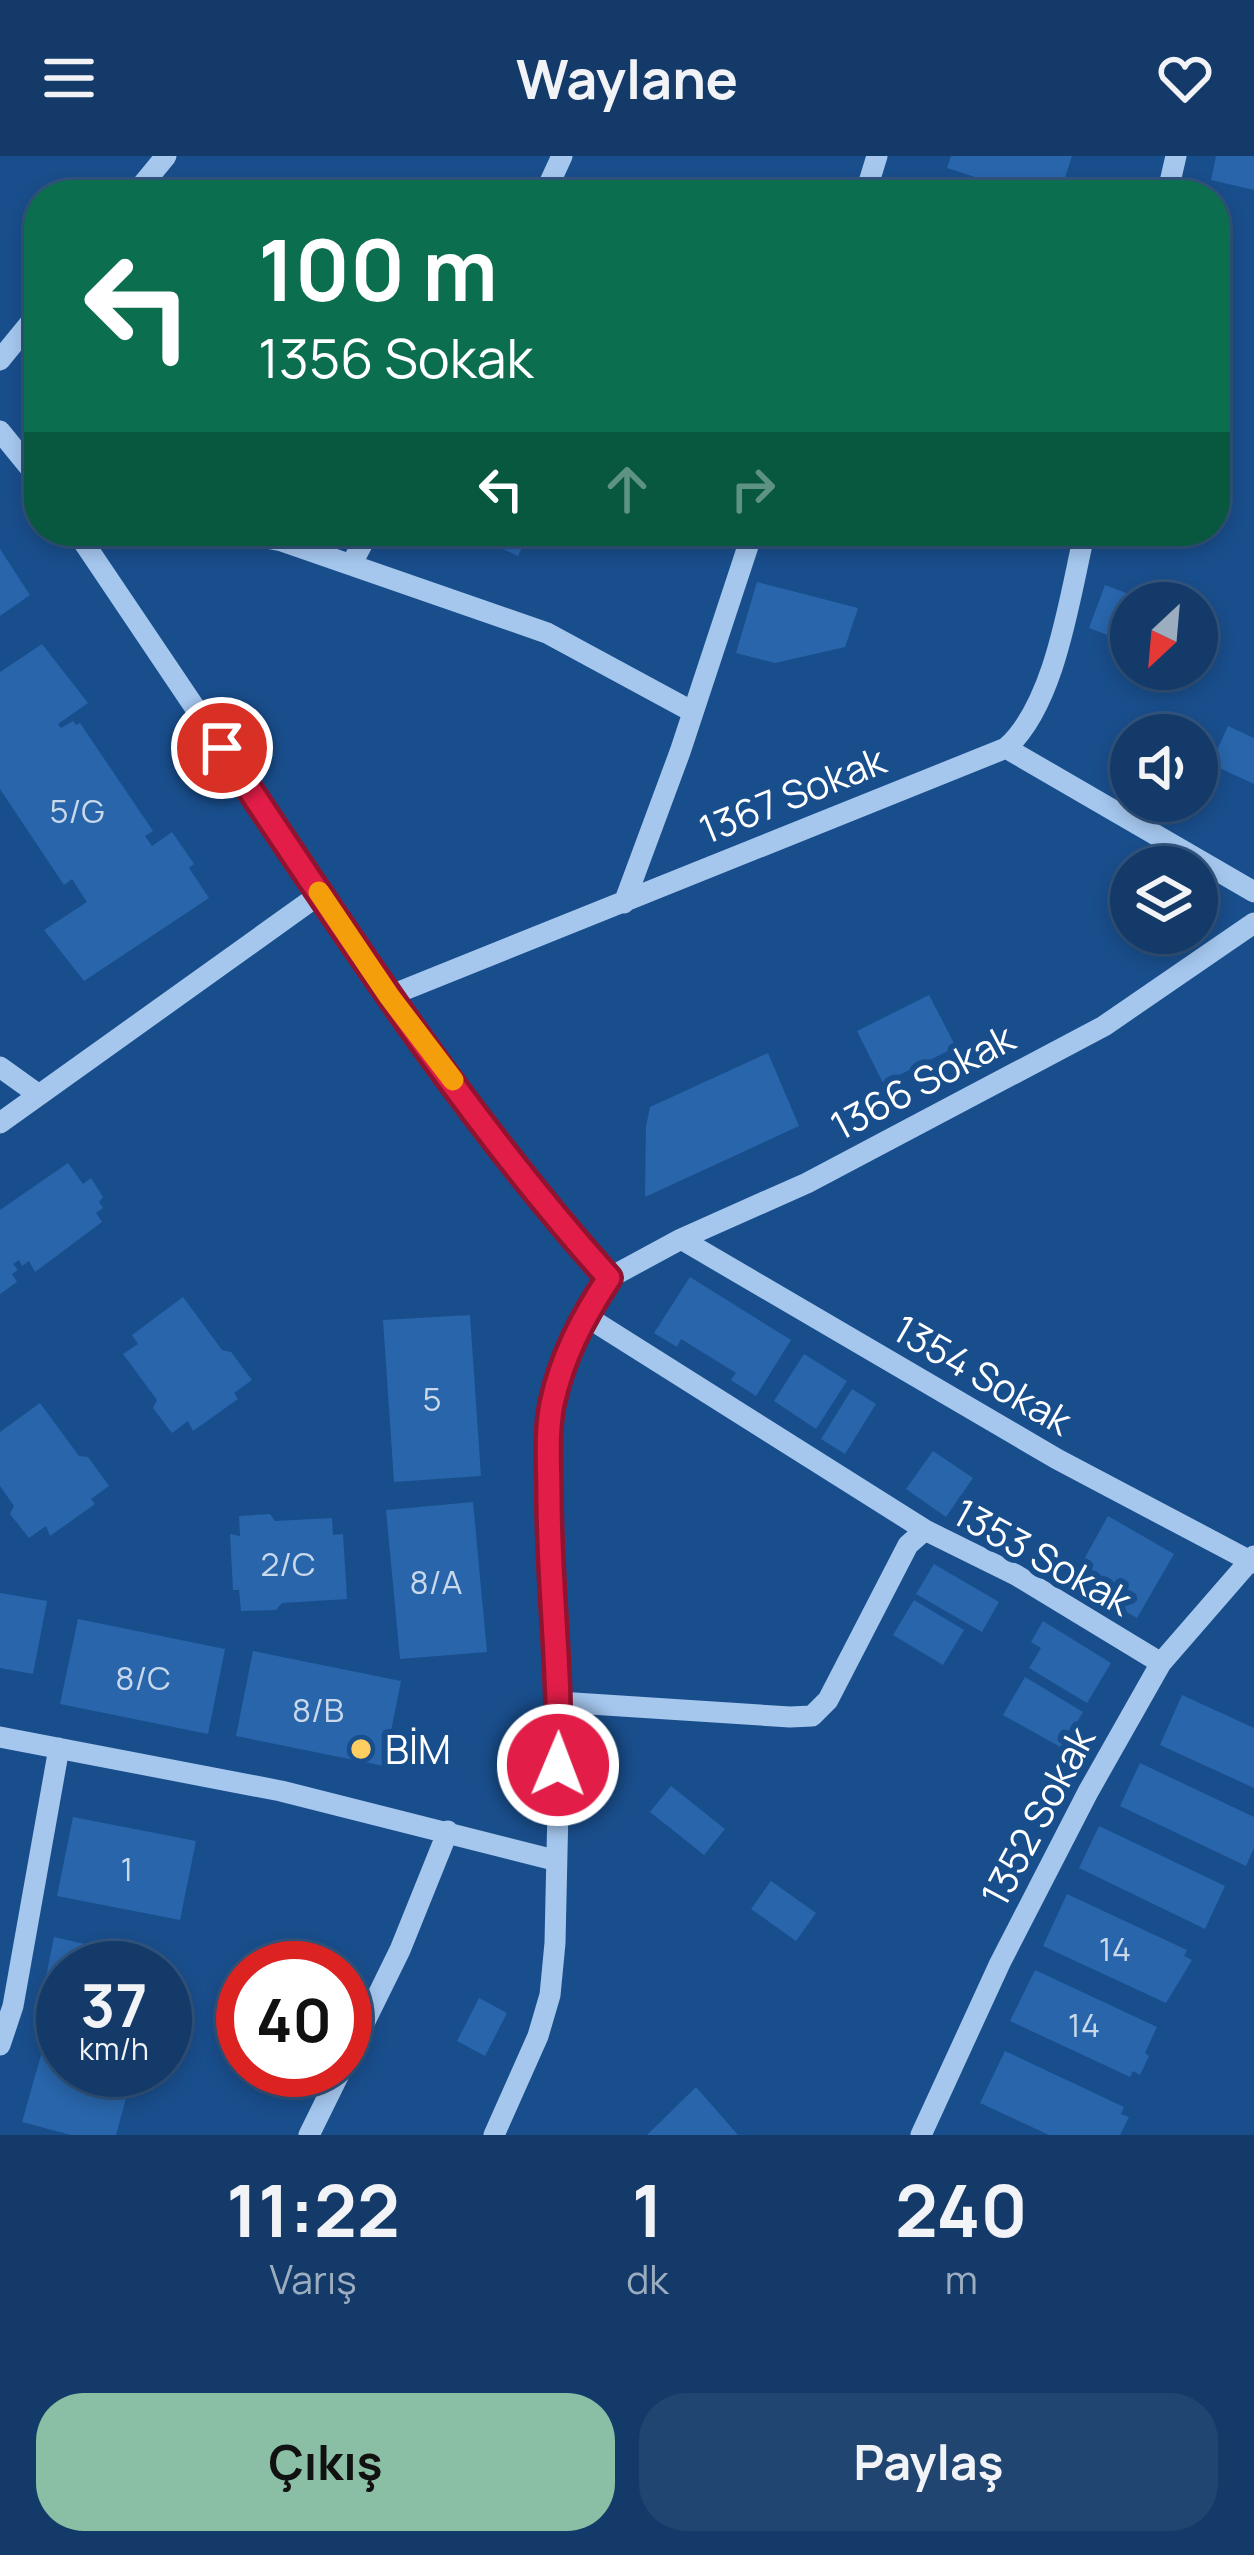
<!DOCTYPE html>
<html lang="tr">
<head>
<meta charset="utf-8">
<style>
	:root { --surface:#133a69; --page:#204571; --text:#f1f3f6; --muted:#9dadc0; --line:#32547d; --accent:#8abfa5 }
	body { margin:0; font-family:Manrope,sans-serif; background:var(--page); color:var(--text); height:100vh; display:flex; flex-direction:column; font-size:45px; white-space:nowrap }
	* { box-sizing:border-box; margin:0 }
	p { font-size:39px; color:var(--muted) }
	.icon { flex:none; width:66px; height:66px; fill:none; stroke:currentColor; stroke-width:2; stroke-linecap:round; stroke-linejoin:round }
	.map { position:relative; height:1979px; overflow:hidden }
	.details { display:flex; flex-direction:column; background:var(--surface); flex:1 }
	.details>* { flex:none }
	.guide { position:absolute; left:24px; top:24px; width:1206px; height:366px; border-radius:48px; box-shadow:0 6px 18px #0003,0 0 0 3px var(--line); background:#0b6e4f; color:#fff; overflow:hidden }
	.needle { width:78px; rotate:206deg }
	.fabs { position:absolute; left:1110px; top:426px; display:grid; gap:24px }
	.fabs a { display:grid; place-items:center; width:108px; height:108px; border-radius:50%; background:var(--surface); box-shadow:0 6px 18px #0003,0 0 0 3px var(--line); font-size:60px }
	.speed { position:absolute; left:36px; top:1785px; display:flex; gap:24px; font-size:60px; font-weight:700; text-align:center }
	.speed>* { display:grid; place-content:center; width:156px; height:156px; border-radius:50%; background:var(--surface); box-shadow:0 6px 18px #0003,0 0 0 3px var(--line); line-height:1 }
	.speed small { font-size:30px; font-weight:400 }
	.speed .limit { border:18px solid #d22; background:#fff; color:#111 }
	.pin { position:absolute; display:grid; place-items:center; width:102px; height:102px; color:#fff; margin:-51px; border:6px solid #fff; border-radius:50%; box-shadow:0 3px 12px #0007 }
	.me { position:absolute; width:132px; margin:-66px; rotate:1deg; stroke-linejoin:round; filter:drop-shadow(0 0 9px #0008) }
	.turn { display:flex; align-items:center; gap:42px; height:252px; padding:0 36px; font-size:54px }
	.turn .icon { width:156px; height:156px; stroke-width:2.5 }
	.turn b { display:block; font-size:84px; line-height:102px }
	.lanes { display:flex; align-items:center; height:114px; padding:0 36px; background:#0003; justify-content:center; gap:60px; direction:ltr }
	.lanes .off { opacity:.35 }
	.eta { display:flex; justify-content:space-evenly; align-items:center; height:204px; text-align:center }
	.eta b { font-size:72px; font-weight:700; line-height:84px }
	.cta { display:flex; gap:24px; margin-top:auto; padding:24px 36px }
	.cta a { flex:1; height:138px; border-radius:48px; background:var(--accent); color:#111; font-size:48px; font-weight:700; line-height:138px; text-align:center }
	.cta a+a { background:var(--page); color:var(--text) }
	header { display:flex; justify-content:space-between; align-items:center; height:156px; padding:0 36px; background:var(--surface); font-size:54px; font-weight:700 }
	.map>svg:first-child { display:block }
</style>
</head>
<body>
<header><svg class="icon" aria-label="menu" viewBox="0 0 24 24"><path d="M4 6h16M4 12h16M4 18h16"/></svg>Waylane<svg class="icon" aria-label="heart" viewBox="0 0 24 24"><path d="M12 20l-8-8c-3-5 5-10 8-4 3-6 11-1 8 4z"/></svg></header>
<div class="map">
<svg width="1254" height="1979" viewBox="0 0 1254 1979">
	<rect width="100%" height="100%" fill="#194e8c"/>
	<path fill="#2865ab" d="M 951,0 L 1072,0 L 1062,31 L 1056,30 L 1053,39 L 1015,39 L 1015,34 L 947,12 Z
		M 1216,0 L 1254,0 L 1254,34 L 1211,24 Z
		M 466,375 L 544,375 L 541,383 L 529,377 L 518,400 Z
		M 0,393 L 30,439 L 0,460 Z
		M 757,426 L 858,452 L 845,491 L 775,507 L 736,497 Z
		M 1105,429 L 1153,447 L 1131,447 L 1131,488 L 1089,472 Z
		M 42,488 L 88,547 L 58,568 L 61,572 L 73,565 L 76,569 L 80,567 L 153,675 L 145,680 L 152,690 L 172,676 L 194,708 L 189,712 L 209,742 L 84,825 L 44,774 L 87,746 L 72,723 L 64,729 L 0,633 L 0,516 Z
		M 1228,570 L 1254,582 L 1254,628 L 1211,608 Z
		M 929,839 L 956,891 L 883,927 L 857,875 Z
		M 768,897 L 799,970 L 645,1041 L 646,970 L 650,951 Z
		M 68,1007 L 83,1028 L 91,1022 L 103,1041 L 99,1046 L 103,1052 L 96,1057 L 102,1066 L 35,1116 L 29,1105 L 22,1110 L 19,1104 L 13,1108 L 18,1114 L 12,1118 L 17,1126 L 0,1138 L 0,1054 Z
		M 690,1121 L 791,1184 L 756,1240 L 731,1224 L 736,1217 L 681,1183 L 677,1191 L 654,1177 Z
		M 183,1141 L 222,1194 L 231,1196 L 252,1224 L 234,1237 L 238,1243 L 193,1275 L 188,1265 L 172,1277 L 153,1252 L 157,1244 L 123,1198 L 138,1188 L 132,1179 Z
		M 470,1159 L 481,1320 L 394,1326 L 383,1164 Z
		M 804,1198 L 847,1225 L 816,1273 L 774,1245 Z
		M 852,1233 L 876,1248 L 845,1298 L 821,1283 Z
		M 40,1247 L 79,1300 L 88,1301 L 109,1330 L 91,1343 L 95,1348 L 50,1380 L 46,1370 L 29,1382 L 10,1358 L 14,1350 L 0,1330 L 0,1276 Z
		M 933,1295 L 973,1322 L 946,1361 L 906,1333 Z
		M 473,1346 L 487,1496 L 400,1503 L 386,1354 Z
		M 270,1358 L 275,1365 L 332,1362 L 333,1379 L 343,1378 L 347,1443 L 282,1447 L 276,1454 L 241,1455 L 239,1434 L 233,1434 L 230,1378 L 240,1380 L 239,1360 Z
		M 1108,1360 L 1174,1398 L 1137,1462 L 1072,1425 Z
		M 934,1408 L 999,1446 L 982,1476 L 916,1438 Z
		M 0,1437 L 47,1445 L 33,1518 L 0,1512 Z
		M 914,1444 L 964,1474 L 943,1509 L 893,1479 Z
		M 78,1463 L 225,1493 L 208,1578 L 60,1548 Z
		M 1043,1465 L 1111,1507 L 1087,1547 L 1029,1512 L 1041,1492 L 1031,1486 Z
		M 253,1495 L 401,1525 L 384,1610 L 236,1580 Z
		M 1025,1521 L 1083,1556 L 1062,1592 L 1003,1559 Z
		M 1182,1539 L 1254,1572 L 1254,1632 L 1160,1589 Z
		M 1140,1607 L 1254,1661 L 1254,1692 L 1246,1710 L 1120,1650 Z
		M 671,1630 L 725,1673 L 704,1699 L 650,1656 Z
		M 73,1661 L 196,1685 L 180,1764 L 57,1740 Z
		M 1099,1670 L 1225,1730 L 1205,1773 L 1079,1712 Z
		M 771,1725 L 816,1757 L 796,1785 L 751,1753 Z
		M 1067,1738 L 1187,1794 L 1184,1800 L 1192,1804 L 1166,1847 L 1043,1790 Z
		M 54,1781 L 151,1803 L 149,1812 L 63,1812 L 63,1877 L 36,1871 Z
		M 1035,1814 L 1157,1871 L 1145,1897 L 1149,1900 L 1140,1919 L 1133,1915 L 1130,1921 L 1010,1865 Z
		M 479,1842 L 507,1857 L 485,1900 L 457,1885 Z
		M 1005,1895 L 1124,1951 L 1121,1958 L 1129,1961 L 1120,1979 L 1049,1979 L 980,1947 Z
		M 41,1899 L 63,1905 L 63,1914 L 95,1914 L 131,1924 L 116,1979 L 71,1979 L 22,1966 Z
		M 696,1931 L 738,1979 L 647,1979 Z"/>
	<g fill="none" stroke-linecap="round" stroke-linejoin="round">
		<path stroke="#a5c7ee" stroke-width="21" d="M 134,39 L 166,0
			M 544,39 L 562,0
			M 865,39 L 877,0
			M 1167,39 L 1176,0
			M 0,204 L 39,156
			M 0,275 L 39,323
			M 76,375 L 389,840 L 568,1076 L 609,1122
			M 230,375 L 282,385 L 547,477 L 693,556
			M 351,409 L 369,375
			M 1006,592 L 1254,736
			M 624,747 L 680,596 L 753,375
			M 389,840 L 1006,592 C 1056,548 1070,438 1085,375
			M 0,911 L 39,939
			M 0,967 L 320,738
			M 681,1083 L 1057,1303 L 1254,1407
			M 584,1159 L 925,1374
			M 559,1546 L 790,1561 L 812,1560 L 828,1544 L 908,1389 L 925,1374 L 1016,1419 L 1161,1507
			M 0,1581 L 281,1635 L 554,1704
			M 0,1889 L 13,1850 L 59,1592
			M 345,1906 L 400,1794 L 448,1675
			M 309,1979 L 341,1914
			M 494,1979 L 538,1880 L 550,1839 L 555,1787 L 560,1561 L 548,1394 L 549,1298 L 551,1251 L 565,1203 L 584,1159 L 609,1122 L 681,1083 L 807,1027 L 1104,870 L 1254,767
			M 921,1979 L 1000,1807 L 1088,1636 L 1161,1507 L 1254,1400"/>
	</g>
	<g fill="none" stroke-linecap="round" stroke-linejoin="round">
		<g stroke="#92132f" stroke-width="30">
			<path id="route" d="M 222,592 C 343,773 463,959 609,1122 C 583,1161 562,1201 552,1248 C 546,1278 549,1310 549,1340 C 549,1430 561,1519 558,1609"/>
		</g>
		<use href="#route" stroke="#e11d48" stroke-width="21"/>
		<path stroke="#f59e0b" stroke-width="21" d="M 319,736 L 389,840 L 453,924"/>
	</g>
	<circle fill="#ffce61" stroke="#194e8c" stroke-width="4.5" cx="361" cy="1593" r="12"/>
	<g text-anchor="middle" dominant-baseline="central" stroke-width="12" stroke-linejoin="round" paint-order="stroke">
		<g font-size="33" fill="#c9d8ea">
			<text x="77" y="654">5/G</text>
			<text x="432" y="1242">5</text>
			<text x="288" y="1407">2/C</text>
			<text x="436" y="1425">8/A</text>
			<text x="143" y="1521">8/C</text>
			<text x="318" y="1553">8/B</text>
			<text x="127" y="1712">1</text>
			<text x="1115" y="1792">14</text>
			<text x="1084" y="1868">14</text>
		</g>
		<g font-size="39" fill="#fff" stroke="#194e8c">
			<text transform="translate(792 638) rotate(-22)">1367 Sokak</text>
			<text transform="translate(922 925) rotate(-28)">1366 Sokak</text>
			<text transform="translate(983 1218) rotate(30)">1354 Sokak</text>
			<text transform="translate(1043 1400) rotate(29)">1353 Sokak</text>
			<text transform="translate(1037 1660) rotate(-62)">1352 Sokak</text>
		</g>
		<g font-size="39" fill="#fff" stroke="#194e8c" text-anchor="start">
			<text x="385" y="1593">BİM</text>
		</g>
	</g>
</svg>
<div class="fabs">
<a><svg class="needle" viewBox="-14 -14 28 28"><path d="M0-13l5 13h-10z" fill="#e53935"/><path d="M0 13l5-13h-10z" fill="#9dadc0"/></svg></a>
<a><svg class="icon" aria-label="sound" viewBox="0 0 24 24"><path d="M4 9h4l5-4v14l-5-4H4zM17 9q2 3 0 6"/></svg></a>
<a><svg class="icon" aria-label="layers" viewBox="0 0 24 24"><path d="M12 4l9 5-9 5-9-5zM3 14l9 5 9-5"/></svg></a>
</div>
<div class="speed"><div>37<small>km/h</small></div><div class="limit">40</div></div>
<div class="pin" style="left:222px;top:592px;background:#d93025"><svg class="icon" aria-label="arrive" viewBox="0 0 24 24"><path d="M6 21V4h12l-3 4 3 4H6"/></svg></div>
<svg class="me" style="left:558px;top:1609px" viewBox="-20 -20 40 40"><circle r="17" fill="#e11d48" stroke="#fff" stroke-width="3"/><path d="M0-11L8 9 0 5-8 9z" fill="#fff"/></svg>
<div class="guide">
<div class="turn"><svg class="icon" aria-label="left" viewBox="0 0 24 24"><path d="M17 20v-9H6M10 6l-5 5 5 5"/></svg><div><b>100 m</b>1356 Sokak</div></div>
<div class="lanes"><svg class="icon" aria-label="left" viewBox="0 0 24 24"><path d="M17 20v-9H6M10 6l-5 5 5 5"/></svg><svg class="icon off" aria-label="ahead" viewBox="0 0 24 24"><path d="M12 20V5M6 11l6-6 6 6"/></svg><svg class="icon off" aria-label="right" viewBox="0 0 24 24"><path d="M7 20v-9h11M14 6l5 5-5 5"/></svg></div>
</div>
</div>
<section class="details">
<div class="eta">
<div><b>11:22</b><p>Varış</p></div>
<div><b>1</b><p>dk</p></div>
<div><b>240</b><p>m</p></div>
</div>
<div class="cta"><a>Çıkış</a><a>Paylaş</a></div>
</section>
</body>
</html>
